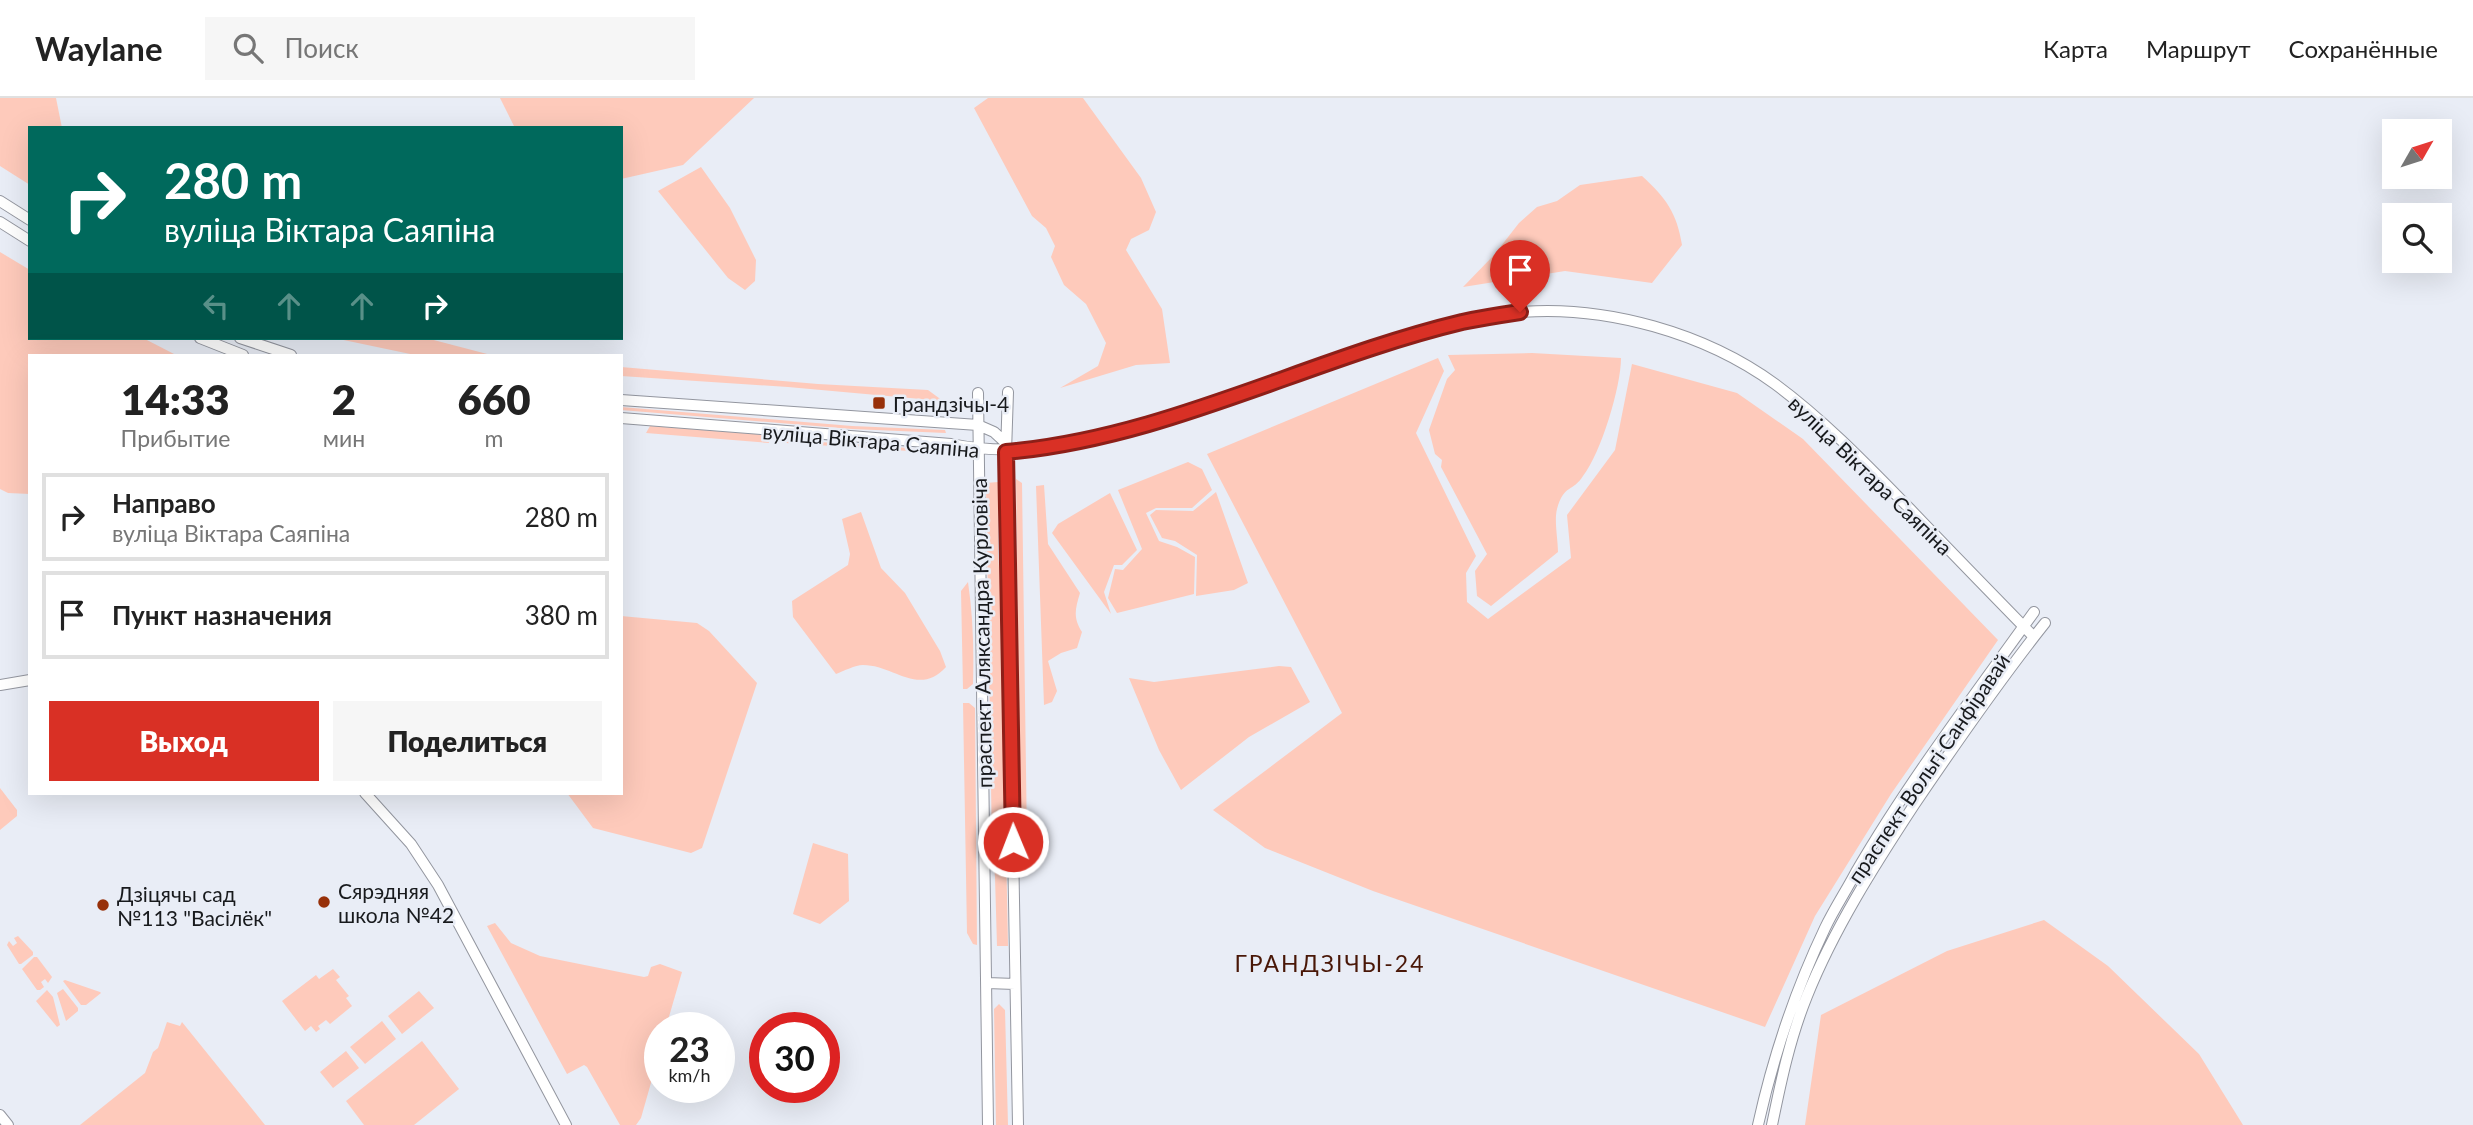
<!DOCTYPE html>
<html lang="ru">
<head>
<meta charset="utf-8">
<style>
	:root { --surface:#fff; --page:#f6f6f6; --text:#222; --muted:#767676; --line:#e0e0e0; --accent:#d93025 }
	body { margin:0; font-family:Lato,sans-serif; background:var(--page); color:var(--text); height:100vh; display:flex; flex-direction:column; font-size:26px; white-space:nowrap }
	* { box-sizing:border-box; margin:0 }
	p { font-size:23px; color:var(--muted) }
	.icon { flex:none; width:38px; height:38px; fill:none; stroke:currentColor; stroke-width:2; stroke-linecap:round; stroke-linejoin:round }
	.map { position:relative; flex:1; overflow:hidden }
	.details { position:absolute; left:28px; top:256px; width:595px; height:441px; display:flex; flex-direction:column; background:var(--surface); border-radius:0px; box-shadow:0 7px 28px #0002 }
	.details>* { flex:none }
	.guide { position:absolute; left:28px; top:28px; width:595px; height:214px; border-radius:0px; box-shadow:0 7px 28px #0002; background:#00695c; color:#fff; overflow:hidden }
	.needle { width:46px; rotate:51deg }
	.buttons { position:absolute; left:2382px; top:21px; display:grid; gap:14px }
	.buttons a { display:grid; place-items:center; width:70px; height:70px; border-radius:0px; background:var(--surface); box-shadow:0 7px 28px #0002; font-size:35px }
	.speed { position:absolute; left:644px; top:914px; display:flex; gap:14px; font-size:35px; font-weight:700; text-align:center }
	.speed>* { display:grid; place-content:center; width:91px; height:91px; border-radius:50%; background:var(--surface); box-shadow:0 7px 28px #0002; line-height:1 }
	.speed small { font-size:18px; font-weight:400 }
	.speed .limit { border:10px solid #d22; background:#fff; color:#111 }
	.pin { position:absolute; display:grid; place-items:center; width:60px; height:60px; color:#fff; margin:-72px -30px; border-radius:50% 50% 50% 0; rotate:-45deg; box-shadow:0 0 7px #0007 }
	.pin .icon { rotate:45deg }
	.me { position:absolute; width:77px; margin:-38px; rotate:359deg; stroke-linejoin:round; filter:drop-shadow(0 0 5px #0008) }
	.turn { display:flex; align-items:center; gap:24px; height:147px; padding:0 21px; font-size:32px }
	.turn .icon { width:91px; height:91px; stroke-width:2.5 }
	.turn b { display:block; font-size:49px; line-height:60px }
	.lanes { display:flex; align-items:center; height:66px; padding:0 21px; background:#0003; justify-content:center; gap:35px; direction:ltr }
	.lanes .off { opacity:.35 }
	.eta { display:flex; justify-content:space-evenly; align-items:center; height:119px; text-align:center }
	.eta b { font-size:42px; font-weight:800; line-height:49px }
	.primary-button { display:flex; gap:14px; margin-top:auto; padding:14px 21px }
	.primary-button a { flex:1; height:80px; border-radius:0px; background:var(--accent); color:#fff; font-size:28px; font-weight:800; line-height:80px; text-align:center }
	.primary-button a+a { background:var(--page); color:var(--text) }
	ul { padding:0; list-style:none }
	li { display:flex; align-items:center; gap:21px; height:88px; margin:0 14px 10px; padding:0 7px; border:4px solid var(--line); border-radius:0px }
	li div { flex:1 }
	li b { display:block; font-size:26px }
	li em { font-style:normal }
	header { display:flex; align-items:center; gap:42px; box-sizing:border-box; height:98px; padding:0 35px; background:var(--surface); border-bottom:2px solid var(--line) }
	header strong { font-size:33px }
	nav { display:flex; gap:38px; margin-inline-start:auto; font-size:24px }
	.search { width:490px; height:63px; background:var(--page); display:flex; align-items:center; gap:18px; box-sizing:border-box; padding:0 24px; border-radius:0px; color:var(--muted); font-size:26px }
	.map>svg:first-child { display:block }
</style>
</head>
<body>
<header>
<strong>Waylane</strong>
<div class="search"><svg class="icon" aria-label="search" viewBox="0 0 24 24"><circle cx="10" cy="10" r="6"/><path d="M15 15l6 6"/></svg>Поиск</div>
<nav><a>Карта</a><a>Маршрут</a><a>Сохранённые</a></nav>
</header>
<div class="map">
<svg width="2473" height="1027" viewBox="0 0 2473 1027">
	<rect width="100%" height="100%" fill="#e9edf6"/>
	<path fill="#fecabb" d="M 0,0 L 56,0 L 62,30 L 30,30 L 30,87 L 0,68 Z
		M 500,0 L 754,0 L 683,67 L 621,81 L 621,30 L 515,30 Z
		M 988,0 L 1083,0 L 1141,80 L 1156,114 L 1149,132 L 1131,141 L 1126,152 L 1162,211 L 1170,265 L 1136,267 L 1060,290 L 1098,268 L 1106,245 L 1086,206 L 1064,187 L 1051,159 L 1055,148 L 1046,130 L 1032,118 L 974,10 Z
		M 701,69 L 730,110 L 756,162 L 755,183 L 745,192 L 728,180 L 658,93 Z
		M 1642,78 C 1666,100 1677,115 1682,147 L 1652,185 L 1565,173 L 1463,189 L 1494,157 L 1519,125 L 1537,109 L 1557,103 L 1580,87 Z
		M 0,154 L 30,172 L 30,240 L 143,240 L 176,257 L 30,257 L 30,396 L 8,395 L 0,391 Z
		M 334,240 L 426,240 L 491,257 L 415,257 Z
		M 1532,255 L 1621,260 C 1621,289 1601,355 1583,378 C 1573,394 1564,386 1557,411 C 1554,423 1558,441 1558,454 L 1491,508 L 1477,498 L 1475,473 L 1487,456 L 1441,369 L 1442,362 L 1435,356 L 1429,332 L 1447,281 L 1455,272 L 1448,257 Z
		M 1438,260 L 1444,273 L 1416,335 L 1476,458 L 1466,475 L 1467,504 L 1488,521 L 1571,460 L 1567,417 L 1615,352 L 1632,266 L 1737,295 L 1803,341 L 1998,542 L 1891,696 L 1815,818 L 1765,929 L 1373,793 L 1265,750 L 1213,712 L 1342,615 L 1207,356 Z
		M 621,269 L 818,286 L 928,292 L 943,303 L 788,289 L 621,278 Z
		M 621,309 L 852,328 L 945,332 L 946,335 L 852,331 L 621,312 Z
		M 650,328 L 767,337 L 769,345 L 646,335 Z
		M 790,342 L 939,352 L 940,355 L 786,345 Z
		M 1188,364 L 1202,371 L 1212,392 L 1192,410 L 1156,410 L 1146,415 L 1159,443 L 1177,449 L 1195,459 L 1194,496 L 1117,515 L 1108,500 L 1115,471 L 1123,472 L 1142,451 L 1118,392 Z
		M 1016,381 L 1022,385 L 1027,744 L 1020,713 Z
		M 998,384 L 998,456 L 1001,497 L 1008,848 L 997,848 L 995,779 L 992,748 L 986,385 Z
		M 1044,387 L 1048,446 L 1080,495 C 1075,511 1073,520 1082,534 L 1077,550 L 1061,555 L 1048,563 L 1057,593 L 1052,604 L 1044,607 L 1036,388 Z
		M 1216,394 L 1248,485 L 1234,492 L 1196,498 L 1197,457 L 1175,443 L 1162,440 L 1150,417 L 1156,412 L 1193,413 Z
		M 1110,395 L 1137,452 L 1122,467 L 1114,467 L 1104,494 L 1111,516 L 1052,435 L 1058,426 Z
		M 861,414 L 881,470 L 905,495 L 940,553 L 946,569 C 919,599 894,567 863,567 C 855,567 844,573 836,576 L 793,519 L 792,503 L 848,467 L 850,456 L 842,421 Z
		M 968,484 C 973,518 974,551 973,586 L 967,591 L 963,591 L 961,493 Z
		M 621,518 L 697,525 L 709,533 L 757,585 L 702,750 L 691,755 L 593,730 L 567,695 L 621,695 Z
		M 1279,568 L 1291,569 L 1310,604 L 1249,639 L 1181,692 L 1159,652 L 1129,580 L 1154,584 Z
		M 963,605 L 969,605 L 975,610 L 977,847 L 973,846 L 967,835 Z
		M 0,690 L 17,712 L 17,718 L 0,732 Z
		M 813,745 L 848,756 L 849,803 L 820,826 L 793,816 Z
		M 2044,822 L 2108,868 L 2199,956 L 2243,1027 L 1805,1027 L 1821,917 L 1947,853 Z
		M 495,825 L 511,845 L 540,858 L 644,879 L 648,878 L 651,869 L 660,866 L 682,874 L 666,929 L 660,929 L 660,953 L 641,1020 L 636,1027 L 620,1027 L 587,969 L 584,967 L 567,976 L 487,828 Z
		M 18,838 L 33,854 L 33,857 L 21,866 L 19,866 L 7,847 L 9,843 L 13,848 L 17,845 L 14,840 Z
		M 34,859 L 37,859 L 52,879 L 48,885 L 45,881 L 41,884 L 44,889 L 40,892 L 37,892 L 22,871 Z
		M 333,871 L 340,879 L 336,882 L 349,898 L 346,900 L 352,908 L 330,926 L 326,922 L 318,928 L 320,931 L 316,934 L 311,928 L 305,933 L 282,903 L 316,877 L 319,881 Z
		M 65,882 L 100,894 L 101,895 L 86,907 L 81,907 L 63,883 Z
		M 63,891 L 78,910 L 78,913 L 66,923 L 57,895 Z
		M 47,892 L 53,899 L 60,927 L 57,929 L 36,903 Z
		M 419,893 L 434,910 L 402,936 L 388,918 Z
		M 999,906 L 1005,912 L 1008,1027 L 996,1027 L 994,911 Z
		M 382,923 L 396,941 L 365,966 L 350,949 Z
		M 167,924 L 180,928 L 182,924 L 265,1027 L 80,1027 L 145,975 L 153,954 L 158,950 Z
		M 422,943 L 459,991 L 414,1027 L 364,1027 L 346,1003 Z
		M 346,953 L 359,970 L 333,990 L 320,974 Z"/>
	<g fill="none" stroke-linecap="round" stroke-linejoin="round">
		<g stroke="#93969f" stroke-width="12">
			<path id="minor" d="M 0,103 L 30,122
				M 0,124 L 30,143
				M 200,240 L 243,257
				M 240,240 L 291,257
				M 1008,294 L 1006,354 L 1018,1027
				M 978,295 L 988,1027
				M 621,302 L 978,327 L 994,334 L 1006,345
				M 621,320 L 951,346 C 1047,366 1143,329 1232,299 C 1296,277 1359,253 1424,235 C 1455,226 1487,216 1520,214 C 1606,207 1705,235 1775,286 C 1825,323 1867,367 1910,411 C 1951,454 1992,496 2034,539
				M 0,587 L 30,582
				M 365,695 L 411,746 L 438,787 L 566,1027
				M 987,885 L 1015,886
				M 0,1017 L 8,1027
				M 1758,1027 C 1773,959 1795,893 1825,830 C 1834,811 1846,793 1856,774 C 1909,683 1973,599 2034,514
				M 1772,1027 C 1781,983 1790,940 1807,898 C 1834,831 1874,768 1914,707 C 1956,645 1998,584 2045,525"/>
		</g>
		<use href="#minor" stroke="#fff" stroke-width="10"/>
	</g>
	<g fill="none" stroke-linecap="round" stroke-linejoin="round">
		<g stroke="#8d1f18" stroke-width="18">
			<path id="route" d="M 1013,744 L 1006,354 C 1166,340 1308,261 1462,224 C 1481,220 1500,217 1520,214"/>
		</g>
		<use href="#route" stroke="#d93025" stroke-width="12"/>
	</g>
	<g fill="#973009" stroke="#e9edf6" stroke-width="2.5">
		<rect x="872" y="298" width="14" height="14" rx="3.5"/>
		<circle cx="324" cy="804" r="7"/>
		<circle cx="103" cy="807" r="7"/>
	</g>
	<g text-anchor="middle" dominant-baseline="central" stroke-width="5" stroke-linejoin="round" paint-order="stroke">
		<g font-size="21" fill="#181a1d" stroke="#e9edf6" text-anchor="start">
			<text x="893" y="305">Грандзічы-4</text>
			<text x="338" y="792">Сярэдняя<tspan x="338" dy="24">школа №42</tspan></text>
			<text x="117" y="795">Дзіцячы сад<tspan x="117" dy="24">№113 "Васілёк"</tspan></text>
		</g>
		<g font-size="21" fill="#181a1d" stroke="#e9edf6">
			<text transform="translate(871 342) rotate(5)">вуліца Віктара Саяпіна</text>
			<text transform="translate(1871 377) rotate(44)">вуліца Віктара Саяпіна</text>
			<text transform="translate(981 535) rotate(-91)">праспект Аляксандра Курловіча</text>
			<text transform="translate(1928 670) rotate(-56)">праспект Вольгі Санфіравай</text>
		</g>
		<g font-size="23" letter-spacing="2" fill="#491707" stroke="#e9edf6">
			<text x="1330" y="865">ГРАНДЗІЧЫ-24</text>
		</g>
	</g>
</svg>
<div class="buttons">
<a><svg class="needle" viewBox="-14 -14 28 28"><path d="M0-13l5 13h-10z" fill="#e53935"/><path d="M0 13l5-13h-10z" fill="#767676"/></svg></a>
<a><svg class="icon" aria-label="search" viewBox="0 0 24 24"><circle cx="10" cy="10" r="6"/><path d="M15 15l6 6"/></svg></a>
</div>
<div class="speed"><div>23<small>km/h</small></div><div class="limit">30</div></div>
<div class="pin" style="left:1520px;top:214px;background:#d93025"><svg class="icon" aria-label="arrive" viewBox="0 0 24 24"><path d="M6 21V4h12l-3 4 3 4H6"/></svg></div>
<svg class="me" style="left:1013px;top:744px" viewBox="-20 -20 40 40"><circle r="17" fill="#d93025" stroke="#fff" stroke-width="3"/><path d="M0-11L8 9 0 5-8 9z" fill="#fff"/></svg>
<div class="guide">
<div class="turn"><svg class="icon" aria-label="right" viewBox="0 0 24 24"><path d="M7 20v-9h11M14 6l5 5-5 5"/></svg><div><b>280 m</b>вуліца Віктара Саяпіна</div></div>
<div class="lanes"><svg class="icon off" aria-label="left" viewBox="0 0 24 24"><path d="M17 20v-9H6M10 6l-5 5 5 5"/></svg><svg class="icon off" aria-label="ahead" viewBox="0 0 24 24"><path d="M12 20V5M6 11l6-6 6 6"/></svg><svg class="icon off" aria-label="ahead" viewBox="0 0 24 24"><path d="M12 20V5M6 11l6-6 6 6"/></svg><svg class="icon" aria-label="right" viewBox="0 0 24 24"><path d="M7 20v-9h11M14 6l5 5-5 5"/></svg></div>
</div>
<section class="details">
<div class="eta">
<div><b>14:33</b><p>Прибытие</p></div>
<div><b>2</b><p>мин</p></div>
<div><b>660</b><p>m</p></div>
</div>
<ul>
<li><svg class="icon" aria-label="right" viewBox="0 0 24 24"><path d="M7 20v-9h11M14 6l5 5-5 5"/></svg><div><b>Направо</b><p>вуліца Віктара Саяпіна</p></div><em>280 m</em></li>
<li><svg class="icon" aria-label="arrive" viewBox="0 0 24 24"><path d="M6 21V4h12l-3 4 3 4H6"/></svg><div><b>Пункт назначения</b></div><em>380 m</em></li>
</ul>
<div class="primary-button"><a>Выход</a><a>Поделиться</a></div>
</section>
</div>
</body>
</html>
